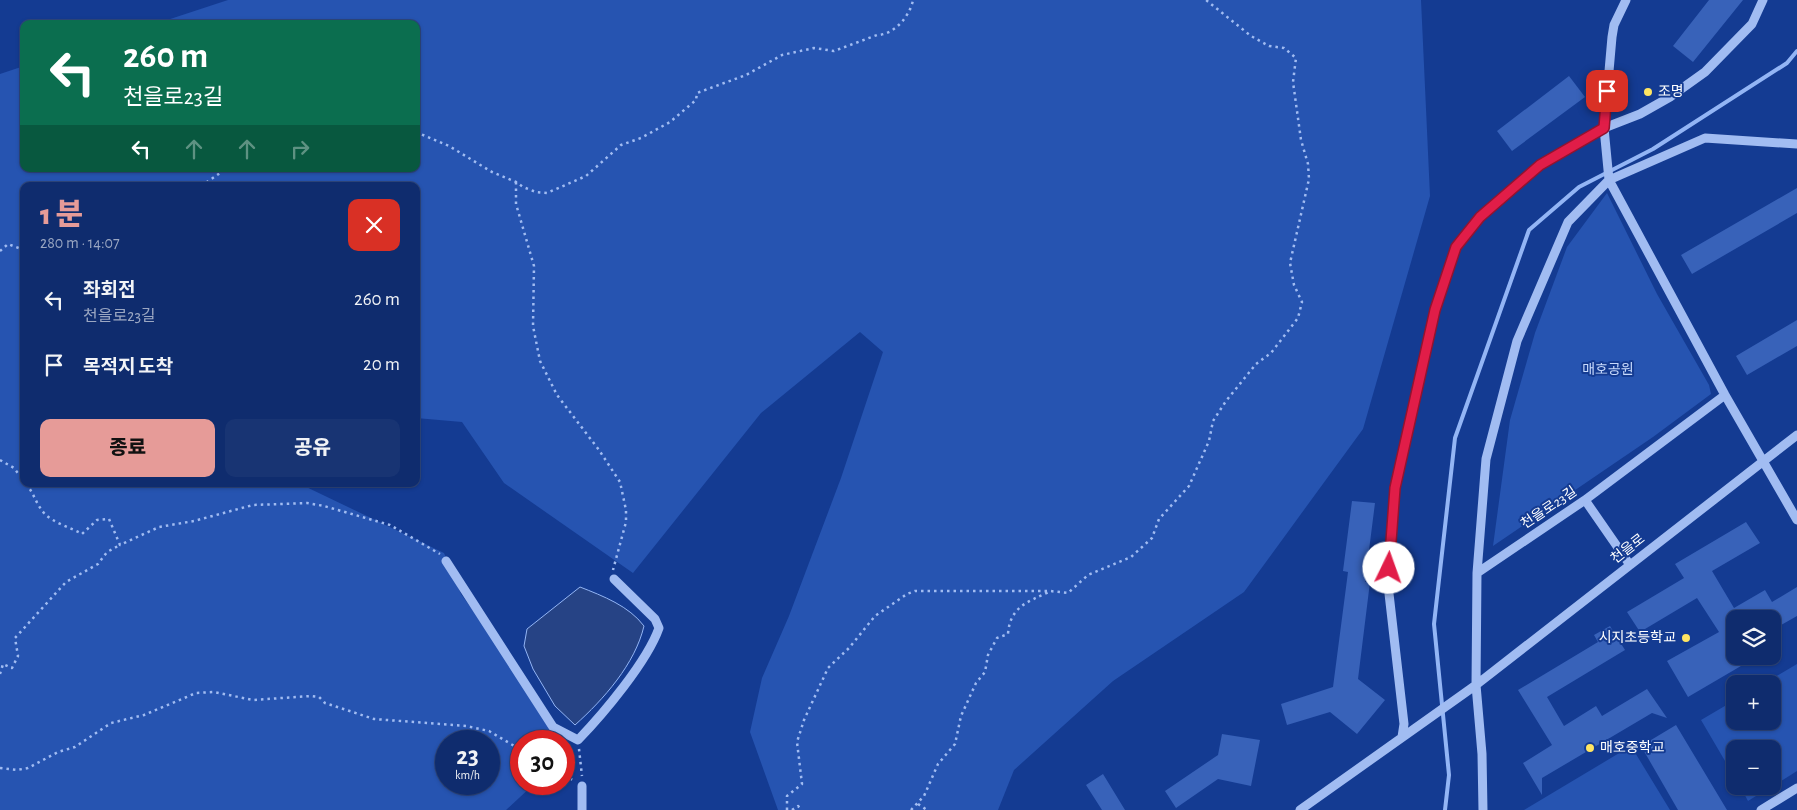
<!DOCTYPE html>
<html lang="ko">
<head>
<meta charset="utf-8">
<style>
	:root { --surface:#0f2c6e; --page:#183473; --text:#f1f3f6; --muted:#9ba7c2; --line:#2f4881; --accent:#e69b98 }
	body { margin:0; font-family:"Alegreya Sans","Noto Sans KR",sans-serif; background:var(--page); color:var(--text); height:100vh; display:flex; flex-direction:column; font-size:19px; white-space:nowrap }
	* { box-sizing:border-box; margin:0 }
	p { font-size:16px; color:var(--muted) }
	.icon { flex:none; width:28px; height:28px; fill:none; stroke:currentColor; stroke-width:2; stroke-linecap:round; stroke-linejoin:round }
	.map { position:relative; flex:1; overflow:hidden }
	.side { position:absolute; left:20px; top:182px; width:400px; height:305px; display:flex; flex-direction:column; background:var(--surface); border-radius:10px; box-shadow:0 1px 4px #0004,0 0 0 1px var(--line) }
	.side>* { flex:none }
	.guide { position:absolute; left:20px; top:20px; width:400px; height:152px; border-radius:10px; box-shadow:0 1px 4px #0004,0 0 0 1px var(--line); background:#0b6e4f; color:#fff; overflow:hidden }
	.fabs { position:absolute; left:1726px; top:610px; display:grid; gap:10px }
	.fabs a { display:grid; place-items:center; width:55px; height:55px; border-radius:10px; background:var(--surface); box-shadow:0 1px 4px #0004,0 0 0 1px var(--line); font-size:25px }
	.speed { position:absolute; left:435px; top:730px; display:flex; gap:10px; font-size:25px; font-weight:700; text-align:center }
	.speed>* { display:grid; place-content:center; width:65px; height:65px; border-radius:50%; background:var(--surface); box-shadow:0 1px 4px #0004,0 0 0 1px var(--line); line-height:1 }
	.speed small { font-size:12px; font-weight:400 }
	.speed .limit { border:8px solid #d22; background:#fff; color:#111 }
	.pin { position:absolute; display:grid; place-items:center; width:42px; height:42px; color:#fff; margin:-21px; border-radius:10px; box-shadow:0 2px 8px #0006 }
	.me { position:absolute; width:55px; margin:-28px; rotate:3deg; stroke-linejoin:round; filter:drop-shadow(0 0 4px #0008) }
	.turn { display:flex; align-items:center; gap:18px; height:105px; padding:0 20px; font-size:22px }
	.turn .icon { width:65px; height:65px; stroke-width:2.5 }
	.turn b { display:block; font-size:35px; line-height:42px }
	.lanes { display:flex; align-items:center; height:48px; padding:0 20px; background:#0003; justify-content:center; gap:25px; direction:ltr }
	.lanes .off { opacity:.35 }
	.round { display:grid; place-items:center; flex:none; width:52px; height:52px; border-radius:10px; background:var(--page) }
	.head { display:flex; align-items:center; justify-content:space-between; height:85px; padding:0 20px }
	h1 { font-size:30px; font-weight:800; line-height:38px; color:var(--accent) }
	.button { display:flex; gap:10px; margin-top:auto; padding:10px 20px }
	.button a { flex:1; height:58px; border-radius:10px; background:var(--accent); color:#111; font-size:20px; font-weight:800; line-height:58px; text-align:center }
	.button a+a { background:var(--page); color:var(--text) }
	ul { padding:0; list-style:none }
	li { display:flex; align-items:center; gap:15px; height:65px; padding:0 20px }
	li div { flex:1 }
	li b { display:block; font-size:19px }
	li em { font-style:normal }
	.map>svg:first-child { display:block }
</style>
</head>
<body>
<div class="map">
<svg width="1797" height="810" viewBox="0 0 1797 810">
	<rect width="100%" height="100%" fill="#143b92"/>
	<path fill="#2654b1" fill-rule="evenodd" d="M 228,0 L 1421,0 L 1430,196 L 1363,429 L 1244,592 L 1113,681 L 1014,770 L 998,810 L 778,810 L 750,732 L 762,678 L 789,616 L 841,478 L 883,352 L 860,332 L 761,413 L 633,573 L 504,483 L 462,422 L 416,418 L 416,186 L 24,186 L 24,484 L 300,484 L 444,553 L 461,594 L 572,748 L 564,756 L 564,741 L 521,741 L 521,784 L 534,784 L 506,810 L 0,810 L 0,74 L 24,66 L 24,169 L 416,169 L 416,24 L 155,24 ZM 446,741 L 489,741 L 489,784 L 446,784 Z
		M 1607,193 L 1657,294 L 1709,385 L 1711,394 L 1653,437 L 1493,546 L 1510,420 L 1535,333 L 1567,247 Z
		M 1797,664 L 1797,771 L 1773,786 L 1772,749 L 1735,749 L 1735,778 L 1701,720 L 1735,700 L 1735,721 L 1772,721 L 1772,684 L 1763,684 Z
		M 1631,746 L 1670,810 L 1524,810 Z
		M 1740,786 L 1772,786 L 1748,801 Z"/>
	<path fill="#264385" stroke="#93b5f5" d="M 580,587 C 603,596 629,606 644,626 C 635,664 604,699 575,725 L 555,706 L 533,669 L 524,646 L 527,629 Z"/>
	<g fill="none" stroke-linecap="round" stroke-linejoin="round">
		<path stroke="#93b5f5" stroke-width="4" d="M 1445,810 L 1449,775 L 1434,624 L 1455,438 L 1529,230 L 1579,187 L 1653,149 L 1787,63 L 1797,51"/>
	</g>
	<path fill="#3862b9" d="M 1709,0 L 1743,0 L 1693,62 L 1673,46 Z
		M 1569,76 L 1585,97 L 1512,151 L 1497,131 Z
		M 1797,188 L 1797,213 L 1692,274 L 1681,255 Z
		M 1797,320 L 1797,346 L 1747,375 L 1736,356 Z
		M 1352,501 L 1375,503 L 1365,582 L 1370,582 L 1358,679 L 1385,700 L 1357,734 L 1330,712 L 1287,725 L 1281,704 L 1333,687 L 1348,572 L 1343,571 Z
		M 1746,522 L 1760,543 L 1712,571 L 1734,608 L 1765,590 L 1772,602 L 1797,587 L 1797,616 L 1772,630 L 1772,619 L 1735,619 L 1735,652 L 1727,656 L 1758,656 L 1688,697 L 1667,661 L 1719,632 L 1697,598 L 1640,632 L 1627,612 L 1684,578 L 1675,564 Z
		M 1610,626 L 1625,650 L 1547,697 L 1564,726 L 1596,706 L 1602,716 L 1647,689 L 1667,718 L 1652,713 L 1542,778 L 1542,795 L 1523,763 L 1552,745 L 1518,690 L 1598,642 L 1594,635 Z
		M 1676,725 L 1727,810 L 1678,810 L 1641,746 Z
		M 1222,734 L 1260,740 L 1251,786 L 1218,779 L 1176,808 L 1165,791 L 1218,755 Z
		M 1103,774 L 1125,810 L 1102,810 L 1086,785 Z"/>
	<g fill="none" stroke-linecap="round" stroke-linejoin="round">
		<path stroke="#a1bcf2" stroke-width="2.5" stroke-dasharray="2.5 4" stroke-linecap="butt" d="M 416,132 L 449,146 L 492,172 L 516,182 L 523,187 L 536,192 L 547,193 L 586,176 L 621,145 L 641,138 L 670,122 L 696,100 L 697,93 L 746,75 L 782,55 L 814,48 L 834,51 L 877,35 C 894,35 910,16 913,0
			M 516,182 L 516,204 L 534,266 L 533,326 L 540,361 L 557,395 L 599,450 L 620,482 L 626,510 L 626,522 L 613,570
			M 201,186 L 226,169
			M 0,251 L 8,244 L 24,250
			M 0,460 L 14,468 L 24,481
			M 26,484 C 34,493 36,504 44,513 C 53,523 70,527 82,534 L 97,520 L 109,519 L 120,545 L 159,527 L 194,521 L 253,505 L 307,503 L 324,506 L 390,525 L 440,554
			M 0,674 L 3,664 L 12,668 L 18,656 L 15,638 L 66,582 L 98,564 L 107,552 L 120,545
			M 579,749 L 582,776
			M 0,768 L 17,770 L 28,768 L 58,752 L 75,747 L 111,723 L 144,715 L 196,693 L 214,692 L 253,700 L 311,696 L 319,697 L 325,703 L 374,719 L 466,726 L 489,731 L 521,750
			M 564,776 L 573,780
			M 918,804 L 927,810
			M 787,810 L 787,796 L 802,784 L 797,742 L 804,720 L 828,668 L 849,648 L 875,616 L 907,594 L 915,591 L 1050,591 L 1068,593 L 1088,575 L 1131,557 L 1152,538 L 1159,519 L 1189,486 L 1209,441 L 1213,421 L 1226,401 L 1256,364 L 1271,353 L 1298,318 L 1302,302 L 1294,285 L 1290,263 L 1309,179 L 1308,164 L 1301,140 L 1293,82 L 1296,58 L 1284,48 L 1269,46 L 1251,36 L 1206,0
			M 792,810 L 798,806 L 802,810
			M 911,810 L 924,796 L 938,764 L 955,744 L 961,716 L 976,683 L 985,672 L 988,655 L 997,638 L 1008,634 C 1010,607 1027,602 1049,592"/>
		<path stroke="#a1bcf2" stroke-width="9" d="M 1626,0 L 1614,25 L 1612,37 L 1604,128 L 1609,180 L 1725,395 L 1797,520
			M 1585,500 L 1630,565
			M 446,561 L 553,727 L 578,740 C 603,714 647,662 659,628 L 655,619 L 614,579
			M 1477,573 L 1585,500 L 1725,395
			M 1402,737 L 1404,724 L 1388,585 L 1395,488 L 1435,310 L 1456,247 L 1480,217 L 1541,165 L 1604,128 L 1640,114 L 1670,97 L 1705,72 L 1752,24 L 1763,0
			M 582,810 L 582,786
			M 1300,810 L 1476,685 L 1797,435
			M 1483,810 L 1482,754 L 1476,685 L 1477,573 L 1486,459 L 1517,341 L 1568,222 L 1609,180 L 1705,138 L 1797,144
			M 1761,810 L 1797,788"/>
	</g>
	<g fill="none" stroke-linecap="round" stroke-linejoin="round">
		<g stroke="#92132f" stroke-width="12">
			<path id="route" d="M 1389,568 L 1395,488 L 1435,310 L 1456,247 L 1480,217 L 1540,165 L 1604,128 L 1607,91"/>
		</g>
		<use href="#route" stroke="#e11d48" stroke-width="9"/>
	</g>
	<g fill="#ffe562" stroke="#143b92" stroke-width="2">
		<circle cx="1648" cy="92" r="5"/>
		<circle cx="1686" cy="638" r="5"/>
		<circle cx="1590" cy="748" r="5"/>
	</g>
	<g text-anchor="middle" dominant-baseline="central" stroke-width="4" stroke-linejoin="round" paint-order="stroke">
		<g font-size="14" fill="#fff" stroke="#143b92" text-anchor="start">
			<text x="1658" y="92">조명</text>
			<text x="1676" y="638" text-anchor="end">시지초등학교</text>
			<text x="1600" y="748">매호중학교</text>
		</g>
		<g font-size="14" fill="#c8dafc" stroke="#143b92">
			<text x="1608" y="370">매호공원</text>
		</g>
		<g font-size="14" fill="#fff" stroke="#143b92">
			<text transform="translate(1549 508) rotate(-34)">천을로23길</text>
			<text transform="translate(1628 549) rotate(-38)">천을로</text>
		</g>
	</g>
</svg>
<div class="fabs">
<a><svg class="icon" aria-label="layers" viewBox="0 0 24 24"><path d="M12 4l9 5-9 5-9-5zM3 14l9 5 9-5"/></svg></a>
<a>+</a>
<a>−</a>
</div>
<div class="speed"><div>23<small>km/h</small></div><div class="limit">30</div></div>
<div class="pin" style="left:1607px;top:91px;background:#d93025"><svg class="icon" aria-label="arrive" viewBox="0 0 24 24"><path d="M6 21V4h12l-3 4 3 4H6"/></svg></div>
<svg class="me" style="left:1389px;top:568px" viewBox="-20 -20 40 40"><circle r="19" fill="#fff"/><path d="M0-13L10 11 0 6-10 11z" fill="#e11d48"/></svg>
<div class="guide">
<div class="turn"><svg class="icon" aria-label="left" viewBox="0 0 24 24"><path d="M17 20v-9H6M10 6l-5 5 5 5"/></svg><div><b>260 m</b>천을로23길</div></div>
<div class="lanes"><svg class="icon" aria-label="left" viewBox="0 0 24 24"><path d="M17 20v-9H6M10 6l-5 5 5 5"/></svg><svg class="icon off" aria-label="ahead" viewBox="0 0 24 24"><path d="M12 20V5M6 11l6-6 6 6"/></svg><svg class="icon off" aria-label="ahead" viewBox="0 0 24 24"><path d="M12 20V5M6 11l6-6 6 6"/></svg><svg class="icon off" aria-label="right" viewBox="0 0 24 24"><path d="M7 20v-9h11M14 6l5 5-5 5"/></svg></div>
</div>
<section class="side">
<div class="head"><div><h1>1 분</h1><p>280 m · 14:07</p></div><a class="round" style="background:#d93025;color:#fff"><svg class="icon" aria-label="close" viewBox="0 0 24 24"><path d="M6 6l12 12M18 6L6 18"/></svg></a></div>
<ul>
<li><svg class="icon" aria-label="left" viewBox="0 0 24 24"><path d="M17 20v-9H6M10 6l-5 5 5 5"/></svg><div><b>좌회전</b><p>천을로23길</p></div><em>260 m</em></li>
<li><svg class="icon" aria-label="arrive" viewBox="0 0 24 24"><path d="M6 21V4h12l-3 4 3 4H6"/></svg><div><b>목적지 도착</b></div><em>20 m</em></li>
</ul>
<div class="button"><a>종료</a><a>공유</a></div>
</section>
</div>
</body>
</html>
